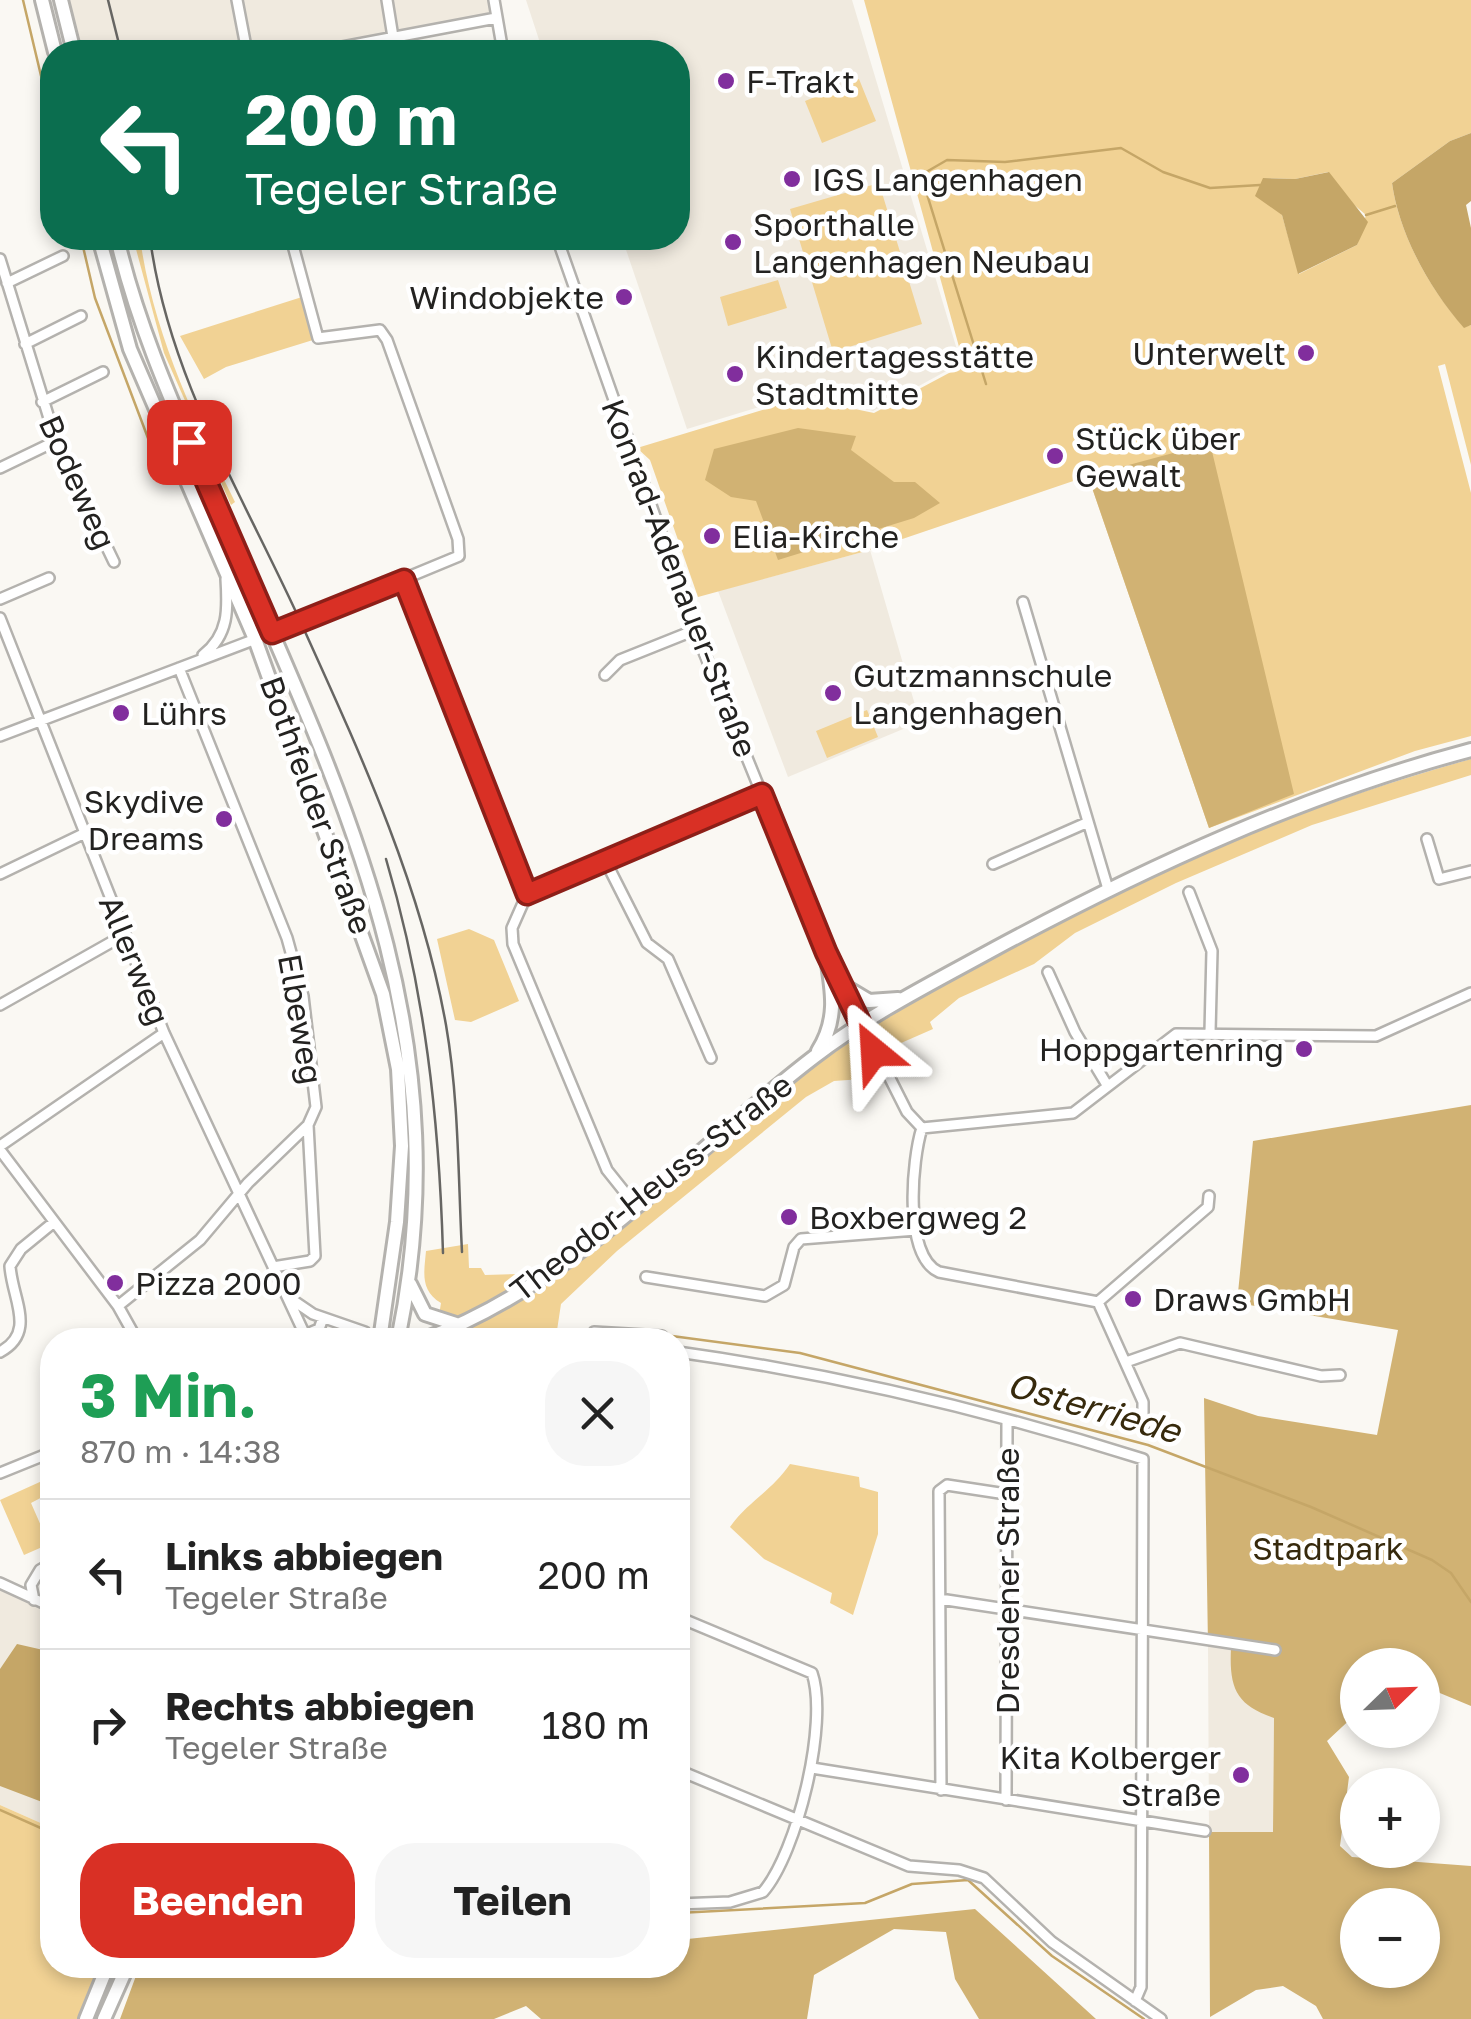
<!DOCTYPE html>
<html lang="de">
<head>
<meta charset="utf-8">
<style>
	:root { --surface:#fff; --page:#f6f6f6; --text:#222; --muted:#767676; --line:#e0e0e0; --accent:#d93025 }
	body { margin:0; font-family:"Golos Text",sans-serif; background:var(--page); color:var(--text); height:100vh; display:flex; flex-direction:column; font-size:38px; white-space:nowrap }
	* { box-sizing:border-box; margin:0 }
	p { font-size:32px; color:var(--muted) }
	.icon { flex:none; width:55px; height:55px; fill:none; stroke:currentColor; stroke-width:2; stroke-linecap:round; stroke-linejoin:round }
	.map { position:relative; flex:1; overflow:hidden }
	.side { position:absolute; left:40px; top:1328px; width:650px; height:650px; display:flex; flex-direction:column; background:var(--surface); border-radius:40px; box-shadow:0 5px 15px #0003 }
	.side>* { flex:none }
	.guide { position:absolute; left:40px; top:40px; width:650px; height:210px; border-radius:40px; box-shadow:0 5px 15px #0003; background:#0b6e4f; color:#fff; overflow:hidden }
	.needle { width:65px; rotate:67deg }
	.controls { position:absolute; left:1340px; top:1648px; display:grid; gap:20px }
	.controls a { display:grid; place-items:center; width:100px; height:100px; border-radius:50%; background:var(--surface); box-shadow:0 5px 15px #0003; font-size:50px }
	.pin { position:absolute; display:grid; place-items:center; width:85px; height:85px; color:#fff; margin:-42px; border-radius:20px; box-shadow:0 5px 15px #0006 }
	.me { position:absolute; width:110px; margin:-55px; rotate:333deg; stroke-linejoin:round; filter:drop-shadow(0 0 8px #0008) }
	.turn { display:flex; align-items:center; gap:35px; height:210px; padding:0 40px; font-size:45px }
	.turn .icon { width:130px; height:130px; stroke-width:2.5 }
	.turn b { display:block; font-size:70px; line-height:85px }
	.round { display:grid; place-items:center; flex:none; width:105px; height:105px; border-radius:40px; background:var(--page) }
	.overview { display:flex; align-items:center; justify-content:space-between; height:170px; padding:0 40px }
	h1 { font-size:60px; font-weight:700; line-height:75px; color:#1e9e55 }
	.primary-button { display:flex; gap:20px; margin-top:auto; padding:20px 40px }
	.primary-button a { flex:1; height:115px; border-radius:40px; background:var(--accent); color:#fff; font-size:40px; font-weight:700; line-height:115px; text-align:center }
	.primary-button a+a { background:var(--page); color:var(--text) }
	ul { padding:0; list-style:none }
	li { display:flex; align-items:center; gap:30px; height:150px; padding:0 40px; border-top:2px solid var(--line) }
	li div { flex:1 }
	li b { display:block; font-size:38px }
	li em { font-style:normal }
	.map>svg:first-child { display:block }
</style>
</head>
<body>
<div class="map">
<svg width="1471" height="2019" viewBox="0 0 1471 2019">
	<rect width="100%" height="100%" fill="#faf8f3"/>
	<path fill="#f0eadf" d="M 61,0 L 494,0 L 496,18 L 316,52 L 74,52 Z
		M 526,0 L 852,0 L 961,363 L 873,411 L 805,393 L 687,429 L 622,238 L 678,238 L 678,52 L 543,52 Z
		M 870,550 L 920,722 L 788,777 L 718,591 Z
		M 0,1589 L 52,1613 L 52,1828 L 0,1805 Z
		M 1208,1645 L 1231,1648 L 1274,1717 L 1273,1832 L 1209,1832 Z"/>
	<path fill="#f1d294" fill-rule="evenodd" d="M 864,0 L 1471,0 L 1471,133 L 1450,141 L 1392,183 C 1399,234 1430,290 1464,327 L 1471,325 L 1471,465 L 1445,364 L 1438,366 L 1471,493 L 1471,736 L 1415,751 L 1209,828 L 1088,476 L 870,550 L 698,597 L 650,460 L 637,448 L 802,398 L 874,413 L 964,365 ZM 1328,172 L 1345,197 L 1366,215 L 1357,245 L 1299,274 L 1282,215 L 1263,178 L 1295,179 Z
		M 859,79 L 876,121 L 822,143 L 805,101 Z
		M 879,183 L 922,324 L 833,352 L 790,209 Z
		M 133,238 L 140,238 C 153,332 194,418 235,502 L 231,505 L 164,353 Z
		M 778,280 L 787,308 L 728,326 L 720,297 Z
		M 302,297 L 313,340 L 226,367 L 204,379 L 180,336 Z
		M 867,710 L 878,737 L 827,758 L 816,731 Z
		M 1471,759 L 1471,775 L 1312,825 L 1176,883 L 1075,933 L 1034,964 L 959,998 L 930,1022 L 933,1029 L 892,1047 L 876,1078 L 834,1081 L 806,1097 L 617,1251 L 561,1304 L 556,1337 L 597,1340 L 435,1340 L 441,1303 C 420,1290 424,1273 426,1251 L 468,1244 L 469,1268 L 481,1268 L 485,1275 L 521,1274 L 532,1296 C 624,1221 713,1139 808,1071 C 1008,928 1236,825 1471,759 Z
		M 469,929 L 494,940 L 519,1001 L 471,1022 L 455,1020 L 437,939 Z
		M 790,1464 L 859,1477 L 860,1487 L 878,1492 L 878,1534 L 853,1615 L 830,1603 L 832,1593 L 764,1559 L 730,1527 C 748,1501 772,1491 790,1464 Z
		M 42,1481 L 48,1494 L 31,1503 L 49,1544 L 24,1555 L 0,1500 Z
		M 0,1805 L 52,1828 L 52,1965 L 98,1965 L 79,2019 L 0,2019 Z"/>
	<path fill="#d1b273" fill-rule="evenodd" d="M 798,428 L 856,436 L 851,450 L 894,482 L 915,482 L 940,503 L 914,518 L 778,560 L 756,501 L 731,497 L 705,480 L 714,449 Z
		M 1210,443 L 1294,794 L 1209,828 L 1088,476 Z
		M 1471,1105 L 1471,1706 L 1423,1686 L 1422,1665 L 1358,1665 L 1357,1713 L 1327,1741 L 1349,1777 L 1340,1846 L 1352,1857 L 1471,1866 L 1471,2019 L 1323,2019 L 1316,2006 L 1283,1986 L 1256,1990 L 1210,2017 L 1209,1832 L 1273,1832 L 1274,1718 C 1236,1705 1229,1688 1231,1648 L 1208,1645 L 1204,1398 L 1258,1416 L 1377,1435 L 1398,1330 L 1237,1303 L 1253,1141 ZM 1358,1905 L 1422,1905 L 1422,1970 L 1358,1970 Z
		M 975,1909 L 1096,2019 L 979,2019 L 955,1979 L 946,1932 L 894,1929 L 814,1975 L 807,2019 L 541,2019 L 526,2006 L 494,2019 L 120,2019 L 140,1965 L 678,1965 L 678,1940 Z"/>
	<path fill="#c5a667" d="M 1471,133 L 1471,201 L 1466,205 L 1471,228 L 1471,325 L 1464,328 C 1430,290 1399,234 1392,183 L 1450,141 Z
		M 1329,172 L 1368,222 L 1357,245 L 1298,274 L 1282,215 L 1255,196 L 1263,178 L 1295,179 Z
		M 17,1644 L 52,1652 L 50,1805 L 0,1786 L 0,1669 Z"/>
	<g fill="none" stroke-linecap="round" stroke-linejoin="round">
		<path stroke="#c5a667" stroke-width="2.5" d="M 23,0 L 52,122
			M 1366,215 L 1395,206
			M 81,238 L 95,298 L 151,446
			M 986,384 L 921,175 L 947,160 L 1005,162 L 1121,148 L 1163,172 L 1210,188 L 1260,185
			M 672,1336 L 800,1353 L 1148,1445 L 1311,1507 L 1432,1560 L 1451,1573 L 1471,1602
			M 0,1810 L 52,1833
			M 678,1913 L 865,1903 L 912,1884 L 968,1880 L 1052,1956 L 1144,2019"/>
		<g stroke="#b4b2ae" stroke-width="14">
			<path id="street" d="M 237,0 L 247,52
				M 387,0 L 393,37
				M 494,0 L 503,52
				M 316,52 L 496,18
				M 557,238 L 695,630 L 826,952 L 907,1112 L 922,1128 L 1073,1113 L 1176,1034 L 1376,1036 L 1471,993
				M 0,259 L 56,441 L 114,562
				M 7,283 L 63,256
				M 25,344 L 81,316
				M 42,402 L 103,372
				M 0,468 L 56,441
				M 403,580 L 527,894
				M 0,599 L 49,578
				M 1023,602 L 1108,889
				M 0,618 L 164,1033 L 305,1335 L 319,1329 L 323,1318
				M 203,655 C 229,635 228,609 226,579
				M 605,675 L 620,660 L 695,630
				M 0,736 L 290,626 L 459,556 L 458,539 L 387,340 L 380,330 L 318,338 L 291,238
				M 1427,839 L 1439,879 L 1471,871
				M 606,862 L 647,943 L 668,959 L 711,1058
				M 993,864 L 1086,823
				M 0,874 L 85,833
				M 1189,892 L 1212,951 L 1210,1032
				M 527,894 L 512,928 L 513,944 L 607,1170 L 635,1205
				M 527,894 L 762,794
				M 1048,972 L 1075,1032 L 1107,1085
				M 0,1005 L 124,935
				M 922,1128 C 912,1159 903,1256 939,1272 L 1098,1302 L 1208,1207 L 1209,1196
				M 0,1146 L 164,1033
				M 0,1150 L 118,1306 L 137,1340
				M 273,1267 L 310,1261 L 315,1256 L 308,1125
				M 646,1277 L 765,1296 L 784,1285 L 794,1247 L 801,1239 L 916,1230
				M 291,1299 L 313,1314 L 365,1332
				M 1098,1302 L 1143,1402 L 1143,1427
				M 118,1306 L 200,1240 L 248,1183 L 308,1125 L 316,1107 L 303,996 L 287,938 L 179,668
				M 594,1332 L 662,1336 L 662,1340
				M 0,1352 C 37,1332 12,1299 10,1266 L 21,1249 L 54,1222
				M 678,1352 C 835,1374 991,1411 1143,1459 L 1141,1987 L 1135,2001
				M 1126,1362 L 1180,1343 L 1321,1376 L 1340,1375
				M 0,1473 L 52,1452
				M 0,1583 L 52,1607
				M 940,1599 L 1275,1650
				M 34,1600 L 31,1585 L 40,1570 L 52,1563
				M 678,1617 L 812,1673 C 829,1722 797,1853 763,1892 L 730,1902 L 678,1904
				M 812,1768 L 1205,1831
				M 678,1770 L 909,1866 L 959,1870 L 984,1878 L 1052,1942 L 1161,2019
				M 941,1790 L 939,1491 L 947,1485 L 1006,1494
				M 1006,1800 L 1007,1422"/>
		</g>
		<g stroke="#b4b2ae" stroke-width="18">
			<path id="secondary" d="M 42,0 L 55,52
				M 61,0 L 74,52
				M 99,238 L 130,349 L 255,639 L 383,994 L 398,1069 L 402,1146 L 397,1222 L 380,1340
				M 117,238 C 139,332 179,418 217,507 C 338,786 463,1026 398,1340
				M 839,983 L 869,1001 L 898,999
				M 818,1051 C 839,1018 832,989 826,952
				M 410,1284 L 425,1314 L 459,1325
				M 422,1340 C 575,1284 687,1154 814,1057 C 870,1014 934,982 996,948 C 1147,867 1305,794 1471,750
				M 86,2019 L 108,1965
				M 104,2019 L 128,1965"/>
		</g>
		<use href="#street" stroke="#fff" stroke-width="9"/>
		<use href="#secondary" stroke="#fff" stroke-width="12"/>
		<path stroke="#676663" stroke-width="2.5" d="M 108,0 L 121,52
			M 150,238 C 168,377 245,499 302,625 C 360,753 421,885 446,1025 C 459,1100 458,1176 462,1252
			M 386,859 C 425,990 439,1118 443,1253"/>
	</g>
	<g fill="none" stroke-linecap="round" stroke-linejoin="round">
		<g stroke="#8d1f18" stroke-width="25">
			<path id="route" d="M 189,442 L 272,633 L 404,580 L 527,894 L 762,794 L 826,952 L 874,1052"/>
		</g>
		<use href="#route" stroke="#d93025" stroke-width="18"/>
	</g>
	<g fill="#812e9d" stroke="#fff" stroke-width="4">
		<circle cx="726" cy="81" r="10"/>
		<circle cx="792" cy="179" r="10"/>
		<circle cx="733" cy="242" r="10"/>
		<circle cx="624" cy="297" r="10"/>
		<circle cx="1306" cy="353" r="10"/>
		<circle cx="735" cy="374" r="10"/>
		<circle cx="1055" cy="456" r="10"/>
		<circle cx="712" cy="536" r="10"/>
		<circle cx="833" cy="693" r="10"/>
		<circle cx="121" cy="713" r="10"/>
		<circle cx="224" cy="819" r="10"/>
		<circle cx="1304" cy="1049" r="10"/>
		<circle cx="789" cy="1217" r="10"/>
		<circle cx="115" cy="1283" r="10"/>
		<circle cx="1133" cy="1299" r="10"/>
		<circle cx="1241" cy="1775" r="10"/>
	</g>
	<g text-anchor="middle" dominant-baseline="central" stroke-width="9" stroke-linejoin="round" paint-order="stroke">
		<g font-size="32" fill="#232220" stroke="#fff" text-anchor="start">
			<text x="746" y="81">F-Trakt</text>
			<text x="812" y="179">IGS Langenhagen</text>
			<text x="753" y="224">Sporthalle<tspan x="753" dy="37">Langenhagen Neubau</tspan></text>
			<text x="604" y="297" text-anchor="end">Windobjekte</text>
			<text x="1286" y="353" text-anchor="end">Unterwelt</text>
			<text x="755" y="356">Kindertagesstätte<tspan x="755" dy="37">Stadtmitte</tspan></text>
			<text x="1075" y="438">Stück über<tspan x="1075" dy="37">Gewalt</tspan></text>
			<text x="732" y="536">Elia-Kirche</text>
			<text x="853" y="675">Gutzmannschule<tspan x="853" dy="37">Langenhagen</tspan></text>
			<text x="141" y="713">Lührs</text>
			<text x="204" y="801" text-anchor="end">Skydive<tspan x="204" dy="37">Dreams</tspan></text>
			<text x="1284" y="1049" text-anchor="end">Hoppgartenring</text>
			<text x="809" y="1217">Boxbergweg 2</text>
			<text x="135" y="1283">Pizza 2000</text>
			<text x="1153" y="1299">Draws GmbH</text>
			<text x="1221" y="1757" text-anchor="end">Kita Kolberger<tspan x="1221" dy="37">Straße</tspan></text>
		</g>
		<g font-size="32" fill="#232220" stroke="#fff">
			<text transform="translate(78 482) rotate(66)">Bodeweg</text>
			<text transform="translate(680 578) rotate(69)">Konrad-Adenauer-Straße</text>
			<text transform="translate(317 805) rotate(70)">Bothfelder Straße</text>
			<text transform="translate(135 960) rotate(68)">Allerweg</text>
			<text transform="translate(301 1019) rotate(80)">Elbeweg</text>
			<text transform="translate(651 1187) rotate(-38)">Theodor-Heuss-Straße</text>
			<text transform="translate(1007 1581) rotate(-90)">Dresdener Straße</text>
		</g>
		<g font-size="32" fill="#36290c" stroke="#fff">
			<text x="1328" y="1548">Stadtpark</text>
		</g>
		<g font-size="35" font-style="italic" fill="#372a0d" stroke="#fff">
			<text transform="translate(1094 1407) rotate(16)">Osterriede</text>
		</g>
	</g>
</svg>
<div class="controls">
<a><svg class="needle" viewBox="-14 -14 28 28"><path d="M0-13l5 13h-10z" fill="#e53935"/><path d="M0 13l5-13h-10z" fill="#767676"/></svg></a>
<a>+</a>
<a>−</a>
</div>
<div class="pin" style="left:189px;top:442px;background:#d93025"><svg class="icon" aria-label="arrive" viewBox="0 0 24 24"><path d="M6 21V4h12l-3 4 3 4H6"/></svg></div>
<svg class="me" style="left:874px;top:1052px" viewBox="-20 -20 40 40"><path d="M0-17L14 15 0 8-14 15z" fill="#d93025" stroke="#fff" stroke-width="4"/></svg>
<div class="guide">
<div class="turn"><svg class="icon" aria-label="left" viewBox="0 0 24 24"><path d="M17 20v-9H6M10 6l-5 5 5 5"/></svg><div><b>200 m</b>Tegeler Straße</div></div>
</div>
<section class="side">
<div class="overview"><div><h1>3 Min.</h1><p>870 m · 14:38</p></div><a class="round"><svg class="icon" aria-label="close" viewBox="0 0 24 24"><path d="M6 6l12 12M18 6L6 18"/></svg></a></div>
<ul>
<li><svg class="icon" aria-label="left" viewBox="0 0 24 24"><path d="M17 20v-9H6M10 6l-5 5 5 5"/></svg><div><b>Links abbiegen</b><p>Tegeler Straße</p></div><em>200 m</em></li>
<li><svg class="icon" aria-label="right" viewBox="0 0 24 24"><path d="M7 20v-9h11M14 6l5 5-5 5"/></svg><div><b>Rechts abbiegen</b><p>Tegeler Straße</p></div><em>180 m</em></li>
</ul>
<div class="primary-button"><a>Beenden</a><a>Teilen</a></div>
</section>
</div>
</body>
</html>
